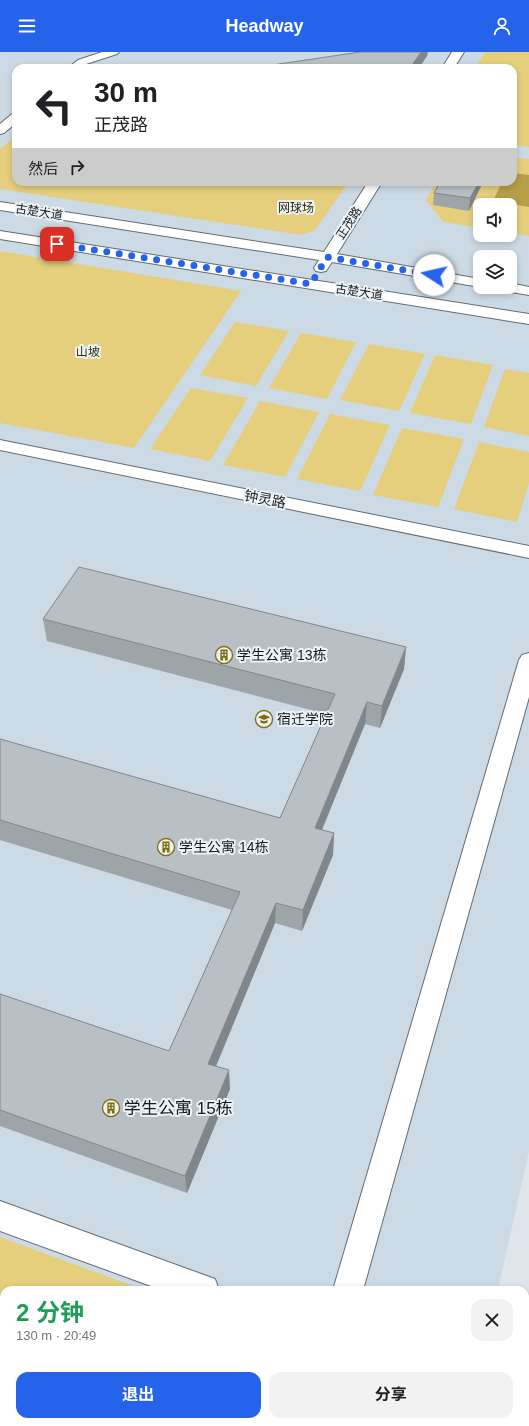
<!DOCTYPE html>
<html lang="zh">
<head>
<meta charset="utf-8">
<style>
	:root { --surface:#fff; --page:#f2f2f2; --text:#202124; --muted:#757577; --accent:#2563eb }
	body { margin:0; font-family:Arial,"Noto Sans SC",sans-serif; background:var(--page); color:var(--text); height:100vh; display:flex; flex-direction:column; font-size:15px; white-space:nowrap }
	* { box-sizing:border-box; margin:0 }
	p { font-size:13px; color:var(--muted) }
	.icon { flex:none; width:22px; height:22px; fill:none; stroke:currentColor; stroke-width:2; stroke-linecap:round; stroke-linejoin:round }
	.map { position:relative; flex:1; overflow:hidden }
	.side { position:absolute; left:0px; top:1234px; width:529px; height:140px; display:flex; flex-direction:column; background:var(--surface); border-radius:12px 12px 0 0; box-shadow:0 2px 6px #0003 }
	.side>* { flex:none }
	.guide { position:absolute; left:12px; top:12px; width:505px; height:122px; border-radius:12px; box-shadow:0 2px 6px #0003; background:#fff; color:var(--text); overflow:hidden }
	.tools { position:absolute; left:473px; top:146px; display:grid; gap:8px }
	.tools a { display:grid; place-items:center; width:44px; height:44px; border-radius:8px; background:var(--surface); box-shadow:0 2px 6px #0003; font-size:20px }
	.pin { position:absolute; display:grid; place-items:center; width:34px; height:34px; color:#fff; margin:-17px; border-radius:8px; box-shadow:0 2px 6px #0006 }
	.me { position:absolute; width:44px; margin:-22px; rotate:280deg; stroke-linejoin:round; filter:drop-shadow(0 0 3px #0008) }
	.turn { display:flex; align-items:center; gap:14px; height:84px; padding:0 16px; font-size:18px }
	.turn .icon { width:52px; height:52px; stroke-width:2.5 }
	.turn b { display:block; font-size:28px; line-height:34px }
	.then { display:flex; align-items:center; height:38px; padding:0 16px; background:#0003; gap:8px; font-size:15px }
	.round { display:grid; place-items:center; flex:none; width:42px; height:42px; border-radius:12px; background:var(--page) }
	.summary { display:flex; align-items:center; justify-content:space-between; height:68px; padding:0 16px }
	h1 { font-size:24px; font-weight:700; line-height:30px; color:#1e9e55 }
	.cta { display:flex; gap:8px; margin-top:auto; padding:8px 16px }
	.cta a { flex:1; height:46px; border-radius:12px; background:var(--accent); color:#fff; font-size:16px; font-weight:700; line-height:46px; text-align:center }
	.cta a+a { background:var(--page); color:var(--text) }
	header { display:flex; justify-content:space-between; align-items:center; height:52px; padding:0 16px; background:var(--accent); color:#fff; font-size:18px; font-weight:700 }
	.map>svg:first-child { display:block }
</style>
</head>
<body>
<header><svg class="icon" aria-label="menu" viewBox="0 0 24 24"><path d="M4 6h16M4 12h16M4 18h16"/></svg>Headway<svg class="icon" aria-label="person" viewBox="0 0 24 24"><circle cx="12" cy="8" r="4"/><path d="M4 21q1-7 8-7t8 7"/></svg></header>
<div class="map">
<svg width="529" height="1374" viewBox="0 0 529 1374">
	<rect width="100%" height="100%" fill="#dee6ec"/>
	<path fill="#ccdae5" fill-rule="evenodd" d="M 0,0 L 529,0 L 529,1099 L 498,1238 L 4,1238 L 4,1370 L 468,1370 L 468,1374 L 0,1374 ZM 16,16 L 513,16 L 513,130 L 16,130 ZM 480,153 L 510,153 L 510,183 L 480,183 ZM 480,205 L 510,205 L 510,235 L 480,235 Z"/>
	<path fill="#e5cf7d" d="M 485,0 L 529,0 L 529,95 L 513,93 L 513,16 L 475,16 Z
		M 16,84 L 16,130 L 349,130 L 315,178 L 302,183 L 0,137 L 0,97 Z
		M 513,105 L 529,107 L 529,184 L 510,181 L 510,153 L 480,153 L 480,176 L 443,170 L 426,148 L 436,130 L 513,130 Z
		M 0,199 L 241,239 L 134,396 L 0,371 Z
		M 235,270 L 289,279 L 256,334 L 200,323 Z
		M 301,281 L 356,290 L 327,347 L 269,336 Z
		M 369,292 L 425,302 L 399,359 L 340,348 Z
		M 435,303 L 493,313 L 471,372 L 410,361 Z
		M 505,317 L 529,321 L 529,384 L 484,375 Z
		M 191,336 L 248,346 L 210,409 L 150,397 Z
		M 260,349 L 319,360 L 285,425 L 223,413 Z
		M 330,362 L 390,373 L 360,439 L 297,427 Z
		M 402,376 L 464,387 L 438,455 L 373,443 Z
		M 479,390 L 529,400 L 529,431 L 517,470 L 454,457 Z
		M 0,1185 L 144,1238 L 4,1238 L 4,1370 L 431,1370 L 430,1374 L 0,1374 Z"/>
	<path fill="#b59f49" d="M 513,121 L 529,123 L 529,155 L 493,149 L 502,130 L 513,130 Z"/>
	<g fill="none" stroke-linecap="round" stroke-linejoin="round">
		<g stroke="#646b70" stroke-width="2">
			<path id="minor" d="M 102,0 L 119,0 L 117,2 L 86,12 L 81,16 L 68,16 L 78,8 Z
				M 452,0 L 464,0 L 454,16 L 442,16 Z
				M 16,61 L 16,71 L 4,81 L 0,82 L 0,72 L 12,62 Z
				M 368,130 L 382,130 L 337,202 L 480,227 L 480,235 L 482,235 L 480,235 L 332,210 L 326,219 L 321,220 L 316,219 L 314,216 L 319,208 L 0,158 L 0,150 L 324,200 Z
				M 0,179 L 529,262 L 529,272 L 0,187 Z
				M 510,231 L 529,235 L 529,243 L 500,238 L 498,235 L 510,235 Z
				M 0,388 L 529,494 L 529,506 L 0,398 Z
				M 529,601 L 529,645 L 363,1238 L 333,1238 L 519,608 L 522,603 Z
				M 0,1149 L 204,1223 L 215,1227 L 219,1238 L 162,1238 L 0,1179 Z"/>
		</g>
		<use href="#minor" fill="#fff" fill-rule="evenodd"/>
	</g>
	<path fill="#9ea5a9" d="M 483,130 L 469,159 L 433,153 L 434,141 Z
		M 43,567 L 406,595 L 404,617 L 380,676 L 365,672 L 322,778 L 334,781 L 333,803 L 302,879 L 275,871 L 216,1014 L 230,1037 L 187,1141 L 0,1074 L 0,942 L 169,999 L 232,858 L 0,788 L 0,687 L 280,766 L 326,662 L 47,589 Z"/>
	<path fill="#81868a" d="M 421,0 L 428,0 L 427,4 L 419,16 L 410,16 Z
		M 479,130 L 483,130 L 469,159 L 470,146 Z
		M 406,595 L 404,617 L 380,676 L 382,654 Z
		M 367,650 L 365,672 L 314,797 L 315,776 Z
		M 334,781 L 333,803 L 302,879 L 303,858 Z
		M 276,851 L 275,871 L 209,1031 L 208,1012 Z
		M 229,1018 L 230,1037 L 187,1141 L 185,1124 Z"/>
	<path fill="#b8c0c5" stroke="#81868a" d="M 360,0 L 421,0 L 410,16 L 252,16 Z
		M 440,130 L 479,130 L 470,146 L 434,141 Z
		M 79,515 L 406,595 L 382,654 L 367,650 L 315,776 L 334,781 L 303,858 L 276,851 L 208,1012 L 229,1018 L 185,1124 L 0,1058 L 0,942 L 169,999 L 240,840 L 0,768 L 0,687 L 280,766 L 335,642 L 43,567 Z"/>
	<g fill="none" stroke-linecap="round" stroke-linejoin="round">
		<path stroke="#2563eb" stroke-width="7" stroke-dasharray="0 12.6" d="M 57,192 L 311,232 L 327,205 L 434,223"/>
	</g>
	<defs>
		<g id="building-ring" transform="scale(0.9)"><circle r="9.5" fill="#ebf3f9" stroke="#836e0c" stroke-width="1.5"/><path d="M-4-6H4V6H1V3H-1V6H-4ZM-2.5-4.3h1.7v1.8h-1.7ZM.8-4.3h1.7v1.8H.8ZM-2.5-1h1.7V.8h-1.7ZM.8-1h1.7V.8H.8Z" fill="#836e0c"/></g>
		<g id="university-ring" transform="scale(0.9)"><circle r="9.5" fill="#ebf3f9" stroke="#836e0c" stroke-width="1.5"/><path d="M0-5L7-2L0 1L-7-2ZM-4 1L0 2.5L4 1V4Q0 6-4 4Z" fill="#836e0c"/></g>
	</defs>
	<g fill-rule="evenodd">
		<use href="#building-ring" x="224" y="603"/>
		<use href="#university-ring" x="264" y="667"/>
		<use href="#building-ring" x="166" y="795"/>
		<use href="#building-ring" x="111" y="1056"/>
	</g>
	<g text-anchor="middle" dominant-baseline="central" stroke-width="4" stroke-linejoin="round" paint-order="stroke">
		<g font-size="12" fill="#352c05" stroke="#ebf3f9">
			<text x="296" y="156">网球场</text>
			<text x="88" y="300">山坡</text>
		</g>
		<g font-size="12" fill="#181b1d" stroke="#ebf3f9">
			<text transform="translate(39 160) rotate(9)">古楚大道</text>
			<text transform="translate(349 171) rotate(-57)">正茂路</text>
			<text transform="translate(359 240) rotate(9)">古楚大道</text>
		</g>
		<g font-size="14" fill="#181b1d" stroke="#ebf3f9">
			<text transform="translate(265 447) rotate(11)">钟灵路</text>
		</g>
		<g font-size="14" fill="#181b1d" stroke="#ebf3f9" text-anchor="start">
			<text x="237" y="603">学生公寓 13栋</text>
			<text x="277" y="667">宿迁学院</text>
			<text x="179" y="795">学生公寓 14栋</text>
		</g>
		<g font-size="17" fill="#181b1d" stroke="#ebf3f9" text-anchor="start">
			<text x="124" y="1056">学生公寓 15栋</text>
		</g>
	</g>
</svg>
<div class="tools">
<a><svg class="icon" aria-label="sound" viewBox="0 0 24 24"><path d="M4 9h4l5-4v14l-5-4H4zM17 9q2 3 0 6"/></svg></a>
<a><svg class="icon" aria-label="layers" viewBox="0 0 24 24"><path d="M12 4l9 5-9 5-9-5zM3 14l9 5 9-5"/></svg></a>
</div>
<div class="pin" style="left:57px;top:192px;background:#d93025"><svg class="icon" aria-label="arrive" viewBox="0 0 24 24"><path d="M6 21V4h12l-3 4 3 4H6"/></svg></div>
<svg class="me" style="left:434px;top:223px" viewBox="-20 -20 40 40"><circle r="19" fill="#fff"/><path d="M0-13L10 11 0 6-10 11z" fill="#2563eb"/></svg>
<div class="guide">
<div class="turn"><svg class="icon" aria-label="left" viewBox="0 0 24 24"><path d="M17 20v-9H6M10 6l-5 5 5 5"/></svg><div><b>30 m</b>正茂路</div></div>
<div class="then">然后<svg class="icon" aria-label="right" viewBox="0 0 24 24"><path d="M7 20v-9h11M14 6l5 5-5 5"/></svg></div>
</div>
<section class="side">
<div class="summary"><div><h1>2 分钟</h1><p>130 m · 20:49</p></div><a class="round"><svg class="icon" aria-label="close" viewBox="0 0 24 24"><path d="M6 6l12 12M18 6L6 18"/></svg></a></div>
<div class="cta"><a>退出</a><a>分享</a></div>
</section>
</div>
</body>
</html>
